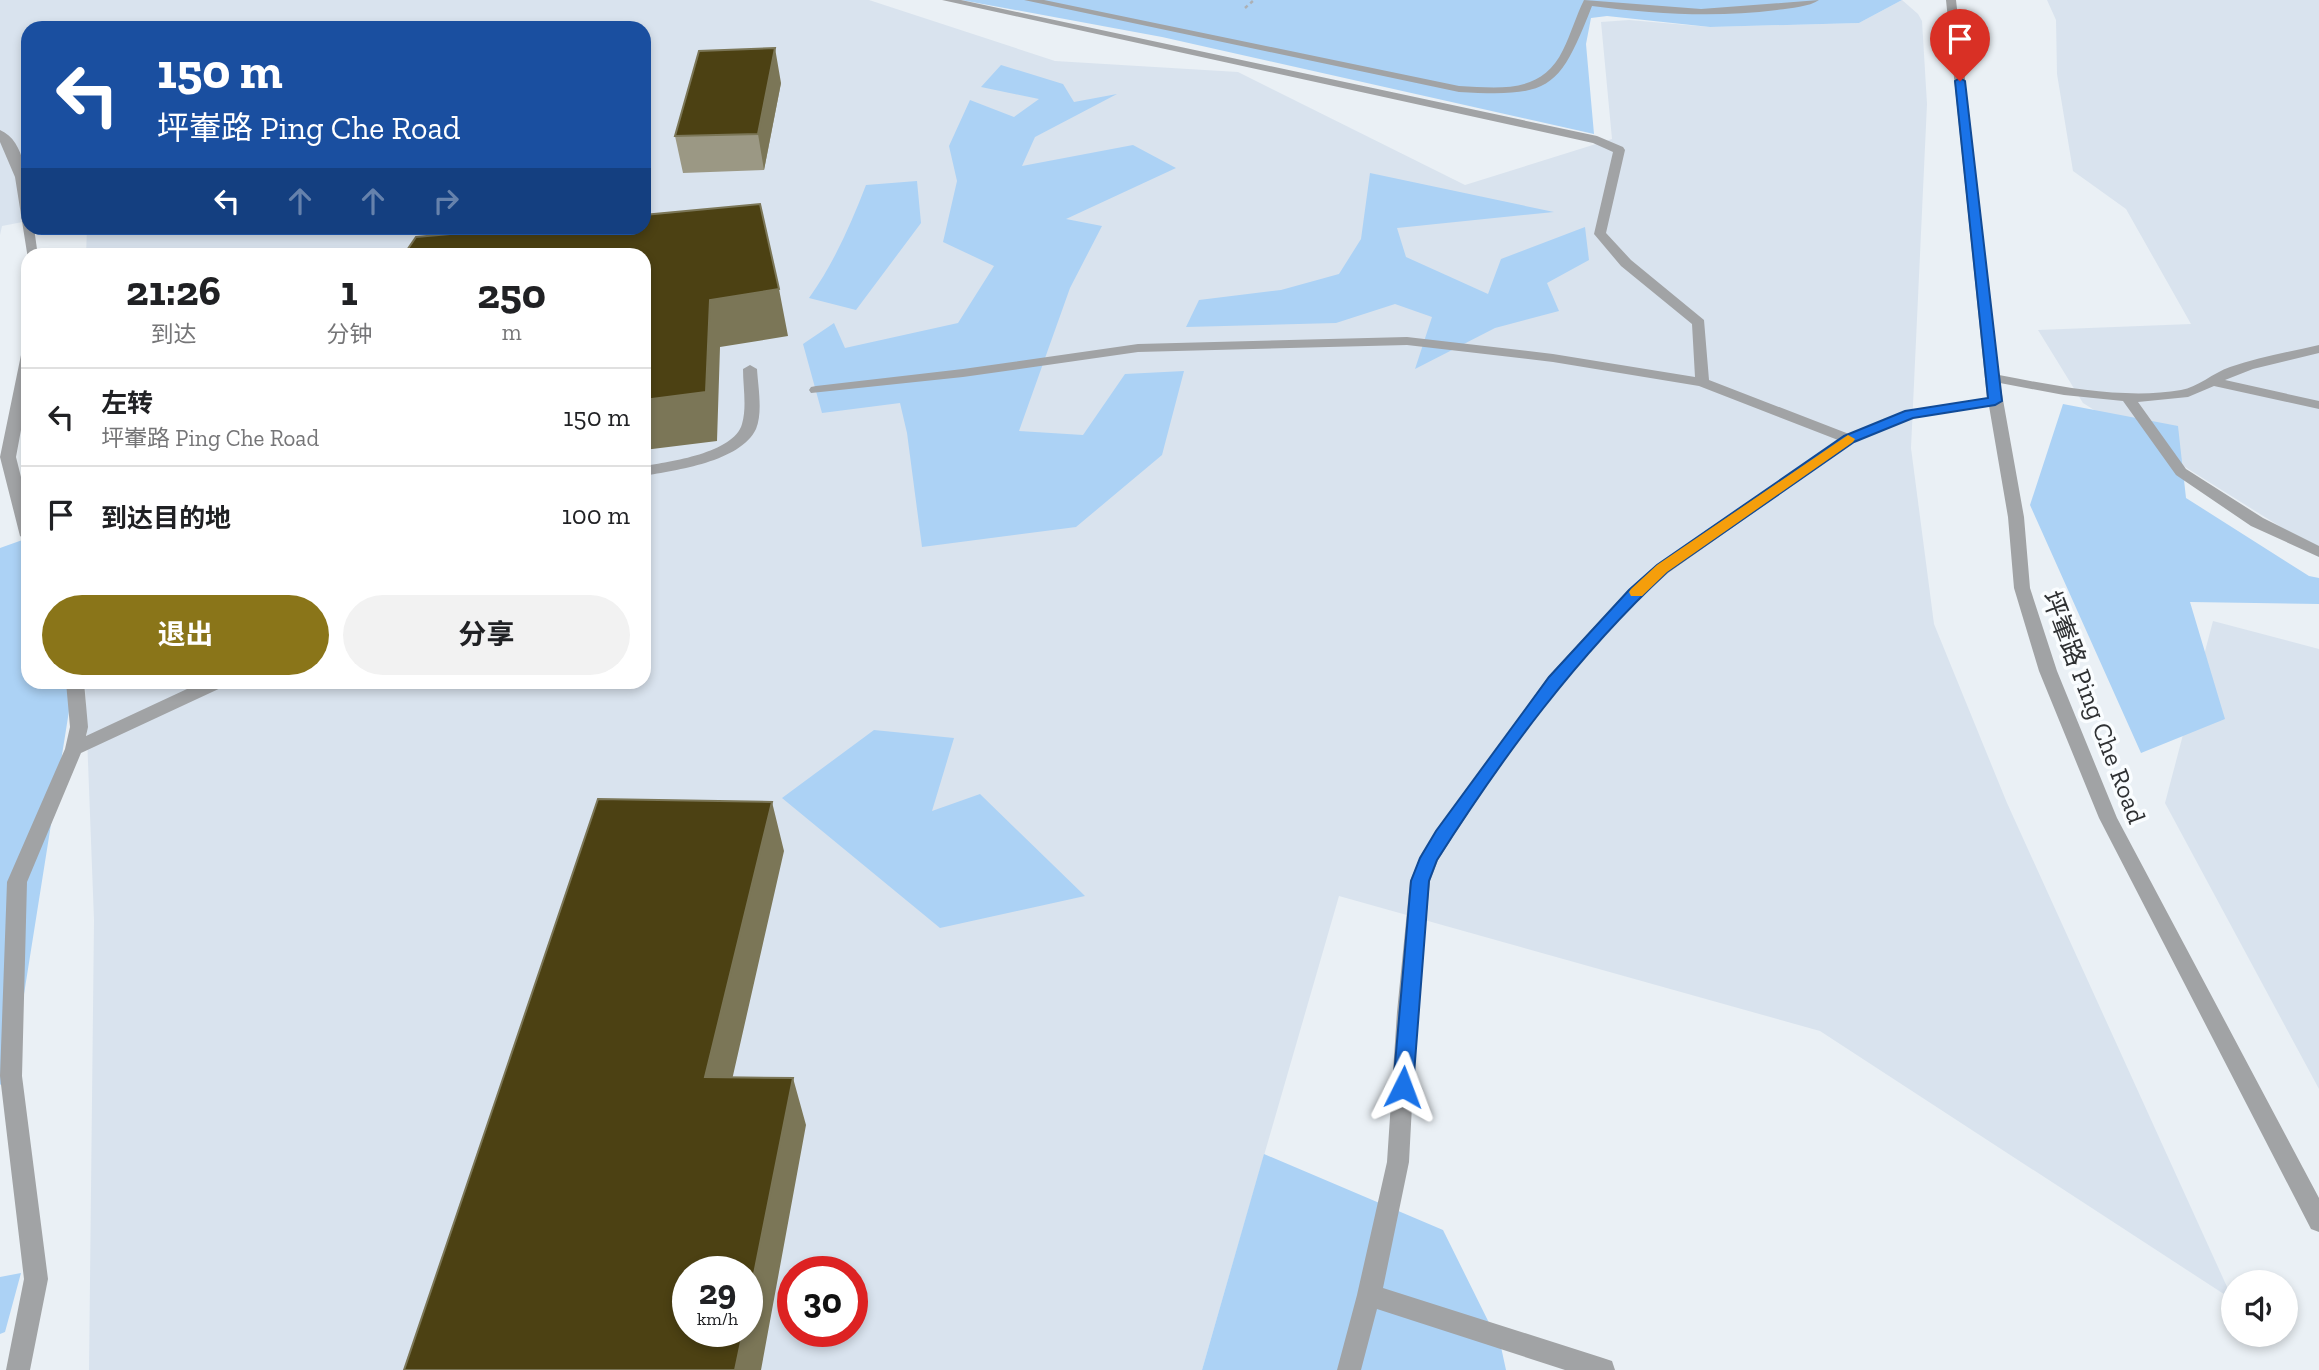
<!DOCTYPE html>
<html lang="zh">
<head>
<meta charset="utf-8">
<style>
	:root { --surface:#fff; --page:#f2f2f2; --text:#202124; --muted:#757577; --line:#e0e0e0; --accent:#8a7519 }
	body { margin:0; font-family:"Zilla Slab","Noto Sans SC",serif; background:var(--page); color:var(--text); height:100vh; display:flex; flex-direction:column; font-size:26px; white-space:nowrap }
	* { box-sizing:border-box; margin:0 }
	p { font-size:23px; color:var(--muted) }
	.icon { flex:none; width:38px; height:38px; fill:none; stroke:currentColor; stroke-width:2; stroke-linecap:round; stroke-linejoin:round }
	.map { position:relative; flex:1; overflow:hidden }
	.sheet { position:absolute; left:21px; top:248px; width:630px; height:441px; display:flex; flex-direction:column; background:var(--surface); border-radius:21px; box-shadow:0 4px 10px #0003 }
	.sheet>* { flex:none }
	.banner { position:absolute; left:21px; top:21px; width:630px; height:214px; border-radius:21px; box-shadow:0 4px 10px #0003; background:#1a4fa0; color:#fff; overflow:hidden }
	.controls { position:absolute; left:2221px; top:1270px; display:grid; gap:14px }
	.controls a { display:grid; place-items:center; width:77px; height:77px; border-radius:50%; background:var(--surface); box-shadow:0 4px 10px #0003; font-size:35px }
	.speed { position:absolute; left:672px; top:1256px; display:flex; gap:14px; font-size:35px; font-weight:700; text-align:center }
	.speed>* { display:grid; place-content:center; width:91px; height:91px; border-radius:50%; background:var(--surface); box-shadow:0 4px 10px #0003; line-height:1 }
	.speed small { font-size:18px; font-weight:400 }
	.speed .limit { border:10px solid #d22; background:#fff; color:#111 }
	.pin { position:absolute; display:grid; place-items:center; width:60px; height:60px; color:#fff; margin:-72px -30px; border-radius:50% 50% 50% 0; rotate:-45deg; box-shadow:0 0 7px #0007 }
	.pin .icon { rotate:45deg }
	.me { position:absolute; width:77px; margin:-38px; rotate:3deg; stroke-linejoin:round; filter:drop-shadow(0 0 5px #0008) }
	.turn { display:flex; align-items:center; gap:24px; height:147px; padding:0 21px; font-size:32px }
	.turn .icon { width:91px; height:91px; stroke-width:2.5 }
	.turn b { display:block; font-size:49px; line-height:60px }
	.lanes { display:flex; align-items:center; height:66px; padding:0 21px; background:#0003; justify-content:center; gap:35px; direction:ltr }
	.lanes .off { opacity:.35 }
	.eta { display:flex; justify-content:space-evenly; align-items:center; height:119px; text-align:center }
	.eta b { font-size:42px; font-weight:700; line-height:49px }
	.cta { display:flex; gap:14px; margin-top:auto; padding:14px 21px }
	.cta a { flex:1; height:80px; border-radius:42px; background:var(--accent); color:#fff; font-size:28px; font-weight:700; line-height:80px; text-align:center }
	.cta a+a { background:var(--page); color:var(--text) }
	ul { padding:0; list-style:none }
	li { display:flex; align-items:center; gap:21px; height:98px; padding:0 21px; border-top:2px solid var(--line) }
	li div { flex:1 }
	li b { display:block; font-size:26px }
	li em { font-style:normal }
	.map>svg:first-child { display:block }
</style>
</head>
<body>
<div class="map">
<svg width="2319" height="1370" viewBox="0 0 2319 1370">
	<rect width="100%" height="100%" fill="#eaf0f5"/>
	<path fill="#d9e3ee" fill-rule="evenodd" d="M 0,0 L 869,0 L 1055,61 L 1238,72 L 1465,185 L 1612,139 L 1601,22 L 1629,20 L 1710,27 L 1859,23 L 1902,0 L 1918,14 L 1922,21 L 1927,104 L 1911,448 L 1934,624 L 2007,803 L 2233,1300 L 1820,1031 L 1339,896 L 1202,1370 L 89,1370 L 94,920 L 85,683 L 644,682 L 644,256 L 86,255 L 87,228 L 644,228 L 644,28 L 28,28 L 28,221 L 2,226 L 0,235 ZM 688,1272 L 747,1272 L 747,1332 L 688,1332 ZM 793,1272 L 852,1272 L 852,1332 L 793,1332 Z
		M 2047,0 L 2319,0 L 2319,551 L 2083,403 L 2038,330 L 2191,324 L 2126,209 L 2073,171 L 2057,74 L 2056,20 Z
		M 2213,621 L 2319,649 L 2319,1089 L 2165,803 Z"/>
	<path fill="#acd2f5" d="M 961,0 L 1902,0 L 1859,23 L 1710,27 L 1607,16 L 1591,18 L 1586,44 L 1594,134 L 1162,37 Z
		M 1001,65 L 1063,84 L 1074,102 L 1117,94 L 1035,137 L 1022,166 L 1133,145 L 1176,168 L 1066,219 L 1102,226 L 1070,288 L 1019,431 L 1083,435 L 1125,374 L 1184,371 L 1162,455 L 1076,527 L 922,547 L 907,433 L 900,403 L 822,413 L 803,344 L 834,323 L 845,348 L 958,323 L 994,266 L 943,242 L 957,181 L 949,146 L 970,100 L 1014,117 L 1039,99 L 981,87 Z
		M 1370,173 L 1554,212 L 1397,228 L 1406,257 L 1488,294 L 1501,259 L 1585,227 L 1589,260 L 1547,283 L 1559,311 L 1495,328 L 1415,369 L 1432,317 L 1395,304 L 1336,323 L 1186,327 L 1199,300 L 1281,290 L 1339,274 L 1361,239 Z
		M 917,181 L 921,223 L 856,310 L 809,298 C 834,263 851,224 866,185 Z
		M 2063,404 L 2178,426 L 2186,498 L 2309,576 L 2319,578 L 2319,604 L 2190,602 L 2225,719 L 2141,753 L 2030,505 Z
		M 28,538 L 28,682 L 69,683 L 72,692 L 11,1076 L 0,1085 L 0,548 Z
		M 874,730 L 954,738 L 932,811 L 980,794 L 1085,896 L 940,928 L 782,798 Z
		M 1264,1154 L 1443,1230 L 1501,1347 L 1506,1370 L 1202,1370 Z
		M 21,1273 L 5,1332 L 0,1334 L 0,1277 Z"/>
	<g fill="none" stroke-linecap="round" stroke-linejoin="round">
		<path stroke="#adb1b5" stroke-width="2.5" stroke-dasharray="3.5 3.5" stroke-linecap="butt" d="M 1245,8 L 1254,0"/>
		<path fill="#a1a3a5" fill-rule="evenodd" d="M 942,0 L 961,0 L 1597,136 L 1623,147 L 1625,150 L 1606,233 L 1631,260 L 1704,320 L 1709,380 L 1849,434 L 1905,411 L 1987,398 L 1946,0 L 1956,0 L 1999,375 C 2056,386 2125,400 2181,390 C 2198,387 2213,373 2230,367 C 2259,357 2289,352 2319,345 L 2319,353 L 2253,369 L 2225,380 L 2319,401 L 2319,409 L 2214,386 L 2188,397 L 2138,402 L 2186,469 L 2263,518 L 2319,546 L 2319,557 L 2251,526 L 2176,475 L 2123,401 L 2064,395 L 2000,383 L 2024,517 L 2030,588 L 2057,671 L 2117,818 L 2319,1198 L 2319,1232 L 2311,1229 L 2099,818 L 2039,671 L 2014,588 L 2008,517 L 1989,406 L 1913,418 L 1854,442 L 1668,573 C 1578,653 1502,758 1438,860 L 1430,881 L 1417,1012 L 1409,1162 L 1383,1288 L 1603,1358 L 1612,1361 L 1615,1370 L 1565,1370 L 1377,1309 L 1361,1370 L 1337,1370 L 1357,1295 L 1387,1162 L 1397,1012 L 1410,881 L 1422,853 L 1548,677 L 1628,590 L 1656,565 L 1838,440 L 1699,386 L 1553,362 L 1407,345 L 1138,352 L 963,377 L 811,393 L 809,390 L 811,387 L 816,386 L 963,369 L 1138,344 L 1407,337 L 1553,354 L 1695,377 L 1692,324 L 1621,266 L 1594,234 L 1613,152 L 1593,143 Z
			M 1024,0 L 1044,0 L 1459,86 C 1501,88 1542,94 1563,50 C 1571,34 1576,16 1584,0 L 1701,9 L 1819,0 C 1809,7 1790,8 1777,10 C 1715,18 1654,14 1592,6 C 1559,90 1551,97 1459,92 Z
			M 0,130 C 31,143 28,200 28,228 L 34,228 L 38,256 L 28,256 L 28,259 L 15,177 L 0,142 Z
			M 28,351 L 28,392 L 16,457 L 28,505 L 28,541 L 20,536 L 0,457 L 21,355 Z
			M 750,365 L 757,369 C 758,386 763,412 756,429 C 740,462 676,470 644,476 L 644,466 C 669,462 734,453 742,424 C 747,407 743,387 743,369 Z
			M 66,682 L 84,682 L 88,727 L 86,736 L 202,682 L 227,682 L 225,686 L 81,753 L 27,882 L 22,1076 L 48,1279 L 30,1370 L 6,1370 L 24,1279 L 0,1076 L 7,882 L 65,749 L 70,727 Z"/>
	</g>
	<path fill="#9b9884" d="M 781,83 L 764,170 L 683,173 L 675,136 Z"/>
	<path fill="#7b7657" d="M 775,48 L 781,83 L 764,170 L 758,134 Z
		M 779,289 L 788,336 L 720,347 L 717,441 L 644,450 L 644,400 L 710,300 Z
		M 772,802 L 784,851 L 722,1124 L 705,1077 Z
		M 793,1078 L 806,1125 L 761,1370 L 735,1370 L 743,1332 L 747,1332 L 747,1309 Z"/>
	<path fill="#4c4113" stroke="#7b7657" stroke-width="2" d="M 775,48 L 758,134 L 675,136 L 699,51 Z
		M 760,204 L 779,289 L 710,300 L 706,392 L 644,400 L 644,256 L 403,256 L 416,237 L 517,228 L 644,228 L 644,215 Z
		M 598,799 L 772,802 L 705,1077 L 793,1078 L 747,1309 L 747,1272 L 688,1272 L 688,1332 L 743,1332 L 735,1370 L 404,1370 Z"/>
	<path fill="#1a73e8" stroke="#114b97" stroke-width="2" d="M 1960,78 L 1965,81 L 2002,401 L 1995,405 L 1913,418 L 1854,442 L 1667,572 C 1577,656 1503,756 1437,860 L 1429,881 L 1413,1087 L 1410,1093 L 1403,1096 L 1396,1093 L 1393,1087 L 1411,881 L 1420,858 L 1436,831 L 1549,677 L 1629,590 L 1657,565 L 1844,436 L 1905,411 L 1988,398 L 1955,81 Z"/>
	<path fill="#f59e0b" d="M 1848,435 L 1855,439 L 1853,442 L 1667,572 L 1642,596 L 1631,596 L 1629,592 L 1631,589 L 1657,565 Z"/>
	<g text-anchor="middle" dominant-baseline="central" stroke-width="7" stroke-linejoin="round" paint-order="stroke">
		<g font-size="26" fill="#2f3133" stroke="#fafdff">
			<text transform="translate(2094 707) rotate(69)">坪輋路 Ping Che Road</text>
		</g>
	</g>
</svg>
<div class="controls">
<a><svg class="icon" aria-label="sound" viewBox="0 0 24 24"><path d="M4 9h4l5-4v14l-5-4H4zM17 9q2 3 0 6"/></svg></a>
</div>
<div class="speed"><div>29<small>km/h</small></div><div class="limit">30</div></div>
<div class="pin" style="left:1960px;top:81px;background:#d93025"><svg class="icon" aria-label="arrive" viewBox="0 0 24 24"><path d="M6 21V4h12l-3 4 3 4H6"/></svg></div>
<svg class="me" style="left:1403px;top:1087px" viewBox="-20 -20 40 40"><path d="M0-17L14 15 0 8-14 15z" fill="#1a73e8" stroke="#fff" stroke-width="4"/></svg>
<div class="banner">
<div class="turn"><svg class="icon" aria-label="left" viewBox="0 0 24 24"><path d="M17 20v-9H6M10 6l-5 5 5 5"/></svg><div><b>150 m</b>坪輋路 Ping Che Road</div></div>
<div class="lanes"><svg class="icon" aria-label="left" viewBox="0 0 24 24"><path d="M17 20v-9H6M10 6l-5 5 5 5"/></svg><svg class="icon off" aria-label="ahead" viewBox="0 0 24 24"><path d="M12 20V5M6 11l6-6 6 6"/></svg><svg class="icon off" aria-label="ahead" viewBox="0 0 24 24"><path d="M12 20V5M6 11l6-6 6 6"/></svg><svg class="icon off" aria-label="right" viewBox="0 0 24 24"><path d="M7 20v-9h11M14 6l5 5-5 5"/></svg></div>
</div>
<section class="sheet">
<div class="eta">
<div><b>21:26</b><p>到达</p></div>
<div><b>1</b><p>分钟</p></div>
<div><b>250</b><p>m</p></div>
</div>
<ul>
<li><svg class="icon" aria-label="left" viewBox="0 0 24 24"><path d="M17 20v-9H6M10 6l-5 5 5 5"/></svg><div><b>左转</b><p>坪輋路 Ping Che Road</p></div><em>150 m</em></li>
<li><svg class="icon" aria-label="arrive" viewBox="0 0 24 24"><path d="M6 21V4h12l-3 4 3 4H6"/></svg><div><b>到达目的地</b></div><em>100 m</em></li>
</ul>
<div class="cta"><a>退出</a><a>分享</a></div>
</section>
</div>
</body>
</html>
